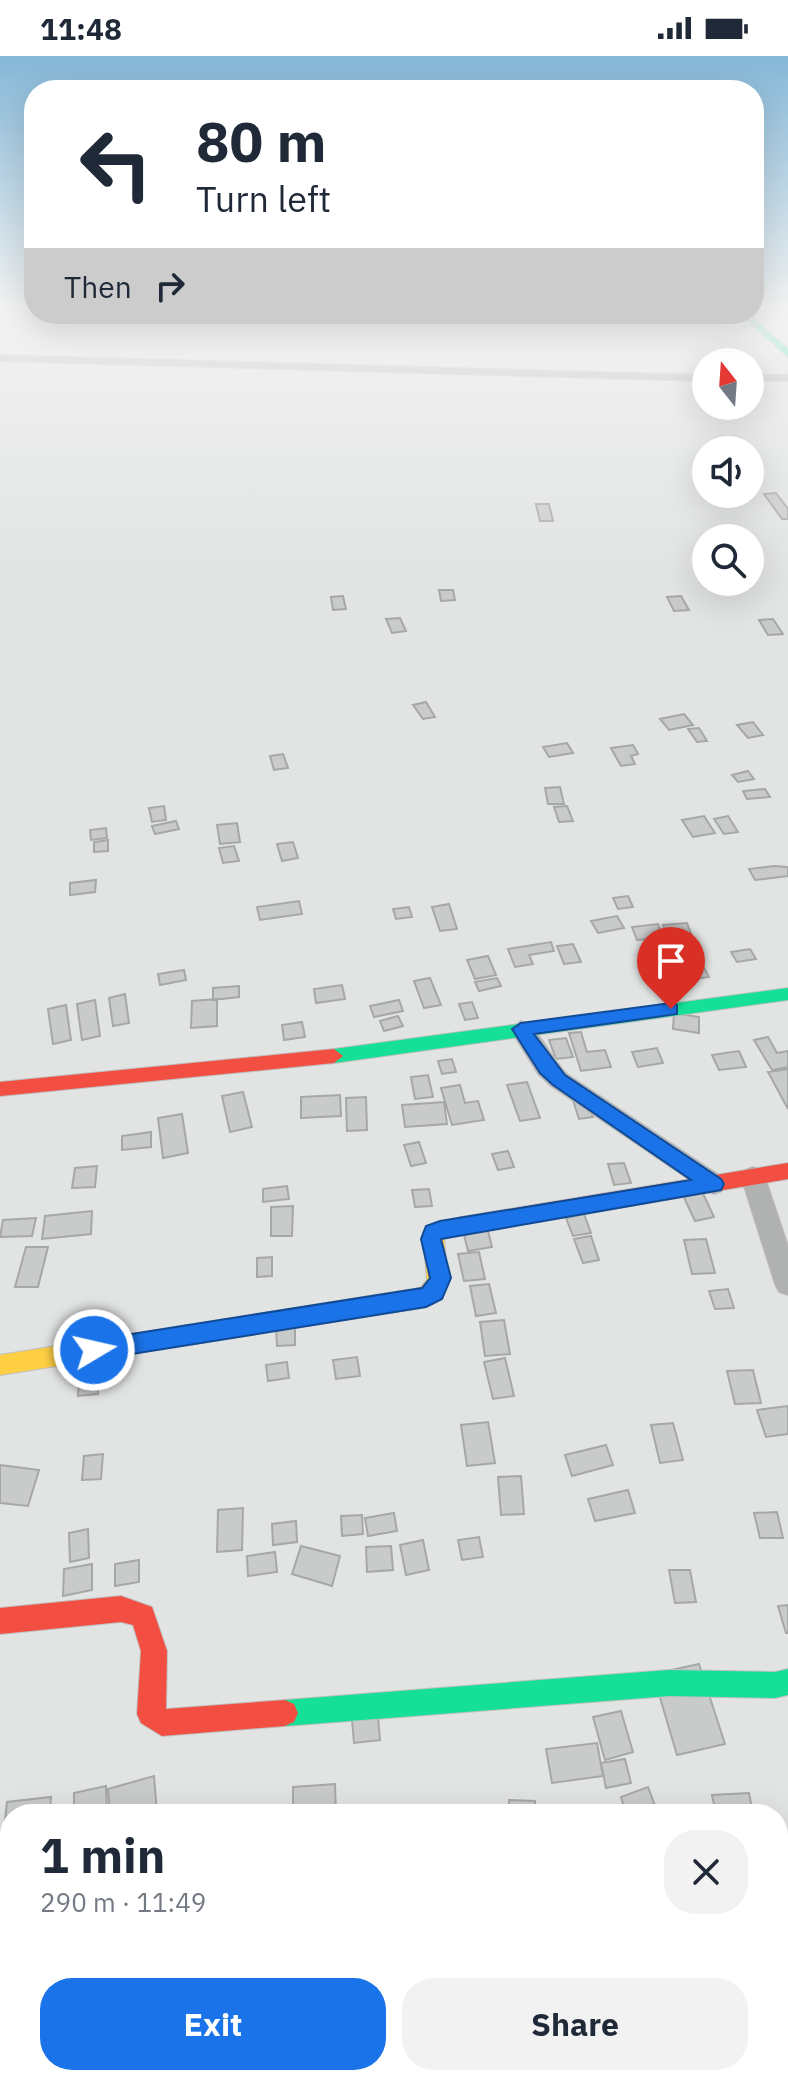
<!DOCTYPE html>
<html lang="en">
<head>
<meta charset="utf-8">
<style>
	:root { --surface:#fff; --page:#f2f2f3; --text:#1f2937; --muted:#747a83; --accent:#1a73e8 }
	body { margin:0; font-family:"IBM Plex Sans",sans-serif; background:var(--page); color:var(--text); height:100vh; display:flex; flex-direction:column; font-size:30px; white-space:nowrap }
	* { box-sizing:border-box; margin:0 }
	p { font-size:26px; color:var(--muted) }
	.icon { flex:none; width:44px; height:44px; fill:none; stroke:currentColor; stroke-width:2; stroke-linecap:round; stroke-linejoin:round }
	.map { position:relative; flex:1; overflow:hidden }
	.drawer { position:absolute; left:0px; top:1748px; width:788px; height:282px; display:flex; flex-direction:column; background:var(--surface); border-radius:32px 32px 0 0; box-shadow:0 8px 32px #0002 }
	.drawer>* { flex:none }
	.guide { position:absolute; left:24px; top:24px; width:740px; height:244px; border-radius:32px; box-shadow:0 8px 32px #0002; background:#fff; color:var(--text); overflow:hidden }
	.needle { width:52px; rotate:343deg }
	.fabs { position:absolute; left:692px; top:292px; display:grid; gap:16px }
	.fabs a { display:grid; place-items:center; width:72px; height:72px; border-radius:50%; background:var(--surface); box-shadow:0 8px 32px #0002; font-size:40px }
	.pin { position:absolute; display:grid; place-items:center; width:68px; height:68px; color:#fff; margin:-82px -34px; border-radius:50% 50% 50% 0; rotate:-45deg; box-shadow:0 0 8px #0007 }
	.pin .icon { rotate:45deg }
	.me { position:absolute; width:88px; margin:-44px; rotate:81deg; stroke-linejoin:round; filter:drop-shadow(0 0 6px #0008) }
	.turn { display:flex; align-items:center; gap:28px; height:168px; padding:0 40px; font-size:36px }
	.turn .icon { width:104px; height:104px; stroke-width:2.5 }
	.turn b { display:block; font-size:56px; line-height:68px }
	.then { display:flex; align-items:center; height:76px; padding:0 40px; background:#0003; gap:16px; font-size:30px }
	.round { display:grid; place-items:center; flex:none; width:84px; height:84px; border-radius:32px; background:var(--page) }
	.overview { display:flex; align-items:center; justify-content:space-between; height:136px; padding:0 40px }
	h1 { font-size:48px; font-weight:700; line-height:60px }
	.action { display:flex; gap:16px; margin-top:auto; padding:16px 40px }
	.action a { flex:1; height:92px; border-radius:32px; background:var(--accent); color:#fff; font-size:32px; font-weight:700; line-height:92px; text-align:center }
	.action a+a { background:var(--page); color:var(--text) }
	.status { display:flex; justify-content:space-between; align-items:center; height:56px; padding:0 40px; background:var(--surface); direction:ltr }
	.status svg { height:22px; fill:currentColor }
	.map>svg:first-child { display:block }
</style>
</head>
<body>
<div class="status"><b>11:48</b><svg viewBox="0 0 49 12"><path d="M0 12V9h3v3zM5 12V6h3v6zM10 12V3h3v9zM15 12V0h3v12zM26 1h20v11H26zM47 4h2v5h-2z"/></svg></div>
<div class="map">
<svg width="788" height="2029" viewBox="0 0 788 2029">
	<rect width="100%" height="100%" fill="#e1e4e2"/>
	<path fill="#c9cbca" stroke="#a6a8a6" stroke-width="2" d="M 776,437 L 788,453 L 788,463 L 782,463 L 764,438 Z
		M 536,448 L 549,448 L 553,465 L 540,465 Z
		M 439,534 L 453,534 L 455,544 L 441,545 Z
		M 343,540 L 346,553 L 333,554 L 331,541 Z
		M 681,540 L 689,554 L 674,555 L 667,541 Z
		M 400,562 L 406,575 L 392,577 L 386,563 Z
		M 773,563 L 783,578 L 768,579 L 759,564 Z
		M 426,646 L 435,661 L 423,663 L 413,649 Z
		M 684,658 L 693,669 L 669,674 L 660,663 Z
		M 753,666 L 763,679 L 748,682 L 737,669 Z
		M 699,672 L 707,685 L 697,686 L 688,673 Z
		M 567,687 L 573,697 L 549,701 L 543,691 Z
		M 633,689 L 638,698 L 631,700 L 635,708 L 621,710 L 611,692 Z
		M 283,698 L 288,712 L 274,714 L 270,700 Z
		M 748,715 L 754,723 L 738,726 L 732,719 Z
		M 560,731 L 564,748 L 548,748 L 545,732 Z
		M 765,733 L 770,741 L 747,743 L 743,735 Z
		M 164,750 L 166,764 L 152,766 L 149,752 Z
		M 567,750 L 573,765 L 559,766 L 554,751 Z
		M 704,760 L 715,777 L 693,781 L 682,764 Z
		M 728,760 L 738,776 L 724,778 L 714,763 Z
		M 176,765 L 179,773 L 155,778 L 152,770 Z
		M 237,767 L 240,786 L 220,788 L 217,769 Z
		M 106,772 L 107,782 L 91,784 L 90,774 Z
		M 108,784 L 108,795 L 94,796 L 94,786 Z
		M 293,786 L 298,802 L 282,805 L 277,788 Z
		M 234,790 L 239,805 L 223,807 L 219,792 Z
		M 774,810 L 788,811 L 788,820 L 755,824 L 749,813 Z
		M 96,824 L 95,836 L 70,839 L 70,827 Z
		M 628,840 L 633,851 L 618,853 L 613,842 Z
		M 299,845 L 302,858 L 260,864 L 257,851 Z
		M 449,848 L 457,873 L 440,875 L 432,851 Z
		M 409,851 L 412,861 L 396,863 L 393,853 Z
		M 617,860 L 624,872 L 598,877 L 591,865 Z
		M 687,867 L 693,883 L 669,885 L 663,869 Z
		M 658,868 L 663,882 L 637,884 L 632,871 Z
		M 551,886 L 554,895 L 529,899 L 533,908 L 515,911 L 508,893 Z
		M 573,888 L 581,906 L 564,908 L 557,890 Z
		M 750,893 L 756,903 L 737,906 L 731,896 Z
		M 488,900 L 496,919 L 475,923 L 467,904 Z
		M 703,910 L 709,921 L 694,923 L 688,913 Z
		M 184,914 L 186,924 L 160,929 L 158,918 Z
		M 430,922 L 441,949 L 424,952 L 414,925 Z
		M 497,922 L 501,930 L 479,935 L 475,926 Z
		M 342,929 L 345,943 L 316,947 L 314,933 Z
		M 239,930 L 239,941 L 213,944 L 213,932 Z
		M 125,938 L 129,967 L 113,970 L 109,942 Z
		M 217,943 L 217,970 L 191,972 L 192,945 Z
		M 95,944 L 100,980 L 82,984 L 77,948 Z
		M 399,944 L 403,955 L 374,961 L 370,950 Z
		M 472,946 L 478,962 L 465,964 L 459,948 Z
		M 66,949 L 71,984 L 53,988 L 48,953 Z
		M 674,957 L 699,961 L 699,977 L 673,973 Z
		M 398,960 L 403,970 L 384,975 L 380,965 Z
		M 302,966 L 305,981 L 284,984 L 282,969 Z
		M 581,976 L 587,996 L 605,994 L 611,1011 L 581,1015 L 569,977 Z
		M 768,981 L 777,997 L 788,995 L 788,1011 L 772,1014 L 754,984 Z
		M 566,982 L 573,1001 L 556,1003 L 549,984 Z
		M 657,992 L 663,1007 L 638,1011 L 632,996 Z
		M 739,995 L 746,1011 L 719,1014 L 712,999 Z
		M 452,1003 L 456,1016 L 442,1018 L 438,1005 Z
		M 788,1013 L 788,1053 L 768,1016 Z
		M 428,1019 L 433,1041 L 415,1043 L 411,1021 Z
		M 527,1026 L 540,1062 L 520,1065 L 507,1029 Z
		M 460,1029 L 465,1047 L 478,1045 L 484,1064 L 452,1069 L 441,1032 Z
		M 583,1033 L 593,1061 L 579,1063 L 570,1035 Z
		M 243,1036 L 252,1071 L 230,1076 L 222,1040 Z
		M 340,1039 L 341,1060 L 301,1062 L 301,1041 Z
		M 366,1041 L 367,1074 L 347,1075 L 346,1042 Z
		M 444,1046 L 447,1068 L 405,1071 L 402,1049 Z
		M 182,1058 L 188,1097 L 163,1102 L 158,1062 Z
		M 151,1076 L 151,1091 L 122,1094 L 122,1080 Z
		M 419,1086 L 426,1107 L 411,1110 L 404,1089 Z
		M 508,1095 L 514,1111 L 498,1114 L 492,1098 Z
		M 624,1107 L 631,1127 L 614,1129 L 608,1108 Z
		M 97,1110 L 95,1131 L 72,1132 L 75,1112 Z
		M 287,1130 L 289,1143 L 263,1146 L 263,1133 Z
		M 700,1131 L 714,1161 L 695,1165 L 681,1135 Z
		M 429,1133 L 432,1150 L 415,1151 L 412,1134 Z
		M 293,1150 L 292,1180 L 271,1180 L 271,1151 Z
		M 92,1155 L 91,1178 L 42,1183 L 45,1160 Z
		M 584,1158 L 591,1177 L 573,1180 L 566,1162 Z
		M 484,1159 L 492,1191 L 468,1195 L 460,1163 Z
		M 36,1162 L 32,1180 L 0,1181 L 3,1164 Z
		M 591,1180 L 599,1204 L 583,1207 L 574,1183 Z
		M 706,1183 L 715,1217 L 692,1218 L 684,1184 Z
		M 26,1191 L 48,1191 L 38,1231 L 15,1231 Z
		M 479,1196 L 485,1223 L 464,1225 L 458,1198 Z
		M 272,1201 L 272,1220 L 257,1221 L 257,1202 Z
		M 489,1228 L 496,1257 L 476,1260 L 470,1230 Z
		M 728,1233 L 734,1252 L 715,1253 L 709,1235 Z
		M 504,1264 L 510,1298 L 485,1300 L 480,1266 Z
		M 295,1269 L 295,1289 L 277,1290 L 276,1271 Z
		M 357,1301 L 360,1320 L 336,1323 L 333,1304 Z
		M 505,1302 L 514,1340 L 493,1343 L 484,1306 Z
		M 287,1306 L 289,1322 L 268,1325 L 266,1309 Z
		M 753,1314 L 761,1347 L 735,1348 L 727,1315 Z
		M 98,1317 L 98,1338 L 78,1340 L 79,1320 Z
		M 788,1350 L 788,1378 L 766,1381 L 757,1354 Z
		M 488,1366 L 495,1407 L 467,1410 L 461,1369 Z
		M 673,1367 L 683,1404 L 660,1407 L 651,1369 Z
		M 606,1389 L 613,1409 L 572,1420 L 565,1399 Z
		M 103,1398 L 101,1423 L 82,1424 L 84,1400 Z
		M 0,1409 L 39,1414 L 28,1450 L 0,1447 Z
		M 521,1420 L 524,1458 L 501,1459 L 498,1421 Z
		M 628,1434 L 635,1457 L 595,1465 L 588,1443 Z
		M 243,1452 L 242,1494 L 217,1496 L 218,1454 Z
		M 777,1456 L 783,1482 L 760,1482 L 754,1457 Z
		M 394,1457 L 397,1475 L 368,1480 L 365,1462 Z
		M 362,1459 L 363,1478 L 342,1480 L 341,1460 Z
		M 296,1465 L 297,1486 L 273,1489 L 272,1468 Z
		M 88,1473 L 89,1502 L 70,1506 L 69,1477 Z
		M 479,1481 L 483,1501 L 462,1504 L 458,1484 Z
		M 423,1484 L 429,1514 L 406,1519 L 400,1489 Z
		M 301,1490 L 340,1500 L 332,1530 L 292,1518 Z
		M 391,1490 L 393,1514 L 367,1516 L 366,1491 Z
		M 275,1496 L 277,1516 L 248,1520 L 247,1500 Z
		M 139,1504 L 139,1526 L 115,1530 L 115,1508 Z
		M 92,1508 L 92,1534 L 63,1540 L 64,1513 Z
		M 669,1514 L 690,1514 L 696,1546 L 675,1547 Z
		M 788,1549 L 788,1577 L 786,1577 L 778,1550 Z
		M 699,1608 L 725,1688 L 677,1699 L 653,1618 Z
		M 376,1637 L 380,1684 L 354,1687 L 350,1640 Z
		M 621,1655 L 633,1696 L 605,1704 L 593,1661 Z
		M 597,1687 L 603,1720 L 552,1727 L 546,1693 Z
		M 625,1703 L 631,1727 L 606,1732 L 601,1707 Z
		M 154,1720 L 157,1757 L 110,1758 L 108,1733 Z
		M 335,1728 L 336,1758 L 293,1758 L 293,1731 Z
		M 106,1730 L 107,1758 L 74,1758 L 74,1737 Z
		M 648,1731 L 657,1755 L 626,1758 L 621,1741 Z
		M 749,1737 L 753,1758 L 716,1758 L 712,1739 Z
		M 51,1741 L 50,1758 L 10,1758 L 10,1781 L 3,1782 L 7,1746 Z
		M 509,1744 L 535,1745 L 535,1758 L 509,1758 Z
		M 10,1788 L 10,1816 L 0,1817 L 0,1790 Z
		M 788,1891 L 788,1933 L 778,1934 L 778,1892 Z"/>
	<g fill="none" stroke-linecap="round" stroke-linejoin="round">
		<g stroke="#bfc0bf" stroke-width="2">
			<path id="street" d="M 0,299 L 706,319 L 706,325 L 0,305 Z
				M 750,319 L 788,319 L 788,325 L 750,325 Z
				M 521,965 C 539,971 552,1004 567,1018 L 722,1121 L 726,1128 L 722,1135 L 714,1138 L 706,1135 L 551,1030 L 538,1018 L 510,973 Z
				M 753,1111 L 761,1114 L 765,1121 L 788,1190 L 788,1239 L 779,1236 L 775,1228 L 741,1121 L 745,1114 Z
				M 788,1994 L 788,2029 L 765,2027 L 761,2020 L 778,2020 L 778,1995 Z
				M 550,2020 L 710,2020 L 706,2029 L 546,2029 Z"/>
		</g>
		<g stroke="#bfc0bf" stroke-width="2">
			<path id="fast" d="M 740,258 L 749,258 L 788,293 L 788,301 Z
				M 788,932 L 788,944 L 334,1007 L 325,1000 L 334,993 Z
				M 788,1613 L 788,1639 L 775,1642 L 669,1640 L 285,1670 L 276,1666 L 272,1657 L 276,1648 L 285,1644 L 669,1614 L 775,1616 Z"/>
		</g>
		<g stroke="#bfc0bf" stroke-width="2">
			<path id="slow" d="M 461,1161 L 468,1164 L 471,1170 L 468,1176 L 444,1183 L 448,1227 L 433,1248 L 426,1251 L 0,1319 L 0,1299 L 420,1232 L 427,1224 L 423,1177 L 426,1171 Z"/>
		</g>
		<g stroke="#bfc0bf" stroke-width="2">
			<path id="jam" d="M 334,993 L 343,1000 L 334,1007 L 0,1040 L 0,1026 Z
				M 788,1107 L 788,1123 L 461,1179 L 454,1176 L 451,1170 L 454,1164 L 461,1161 Z
				M 121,1540 L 152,1551 L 167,1595 L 166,1653 L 285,1644 L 294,1648 L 298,1657 L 294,1666 L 285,1670 L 162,1680 L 141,1667 L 137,1658 L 141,1595 L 133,1569 L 121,1566 L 0,1578 L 0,1552 Z"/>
		</g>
		<use href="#street" fill="#b0b1b1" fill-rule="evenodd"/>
		<use href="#fast" fill="#16e098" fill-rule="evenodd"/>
		<use href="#slow" fill="#ffcf43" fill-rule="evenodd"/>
		<use href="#jam" fill="#f24e42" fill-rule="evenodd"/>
	</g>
	<linearGradient id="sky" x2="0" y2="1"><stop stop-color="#85b7d8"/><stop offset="0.47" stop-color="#f2f3f2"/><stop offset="1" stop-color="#f2f3f2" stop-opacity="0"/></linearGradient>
	<rect width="788" height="532" fill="url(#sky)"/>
	<path fill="#1a73e8" stroke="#114b97" stroke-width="2" d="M 671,947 L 677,949 L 677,958 L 534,978 L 565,1019 L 721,1123 L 724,1128 L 721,1134 L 441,1183 L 451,1222 L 442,1243 L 426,1251 L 94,1304 L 86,1301 L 83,1294 L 86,1287 L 94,1284 L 422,1232 L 430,1222 L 421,1183 L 426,1170 L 440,1165 L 691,1124 L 553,1029 L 540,1017 L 512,973 L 521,967 Z"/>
</svg>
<div class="fabs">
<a><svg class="needle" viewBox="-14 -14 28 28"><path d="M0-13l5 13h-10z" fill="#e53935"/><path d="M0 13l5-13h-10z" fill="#747a83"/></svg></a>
<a><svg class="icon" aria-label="sound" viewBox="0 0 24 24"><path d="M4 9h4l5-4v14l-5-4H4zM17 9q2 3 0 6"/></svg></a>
<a><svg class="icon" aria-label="search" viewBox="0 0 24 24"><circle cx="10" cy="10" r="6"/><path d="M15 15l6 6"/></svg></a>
</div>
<div class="pin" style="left:671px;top:953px;background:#d93025"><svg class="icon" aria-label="arrive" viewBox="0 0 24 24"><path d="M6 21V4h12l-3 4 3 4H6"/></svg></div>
<svg class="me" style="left:94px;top:1294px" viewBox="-20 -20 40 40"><circle r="17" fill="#1a73e8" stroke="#fff" stroke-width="3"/><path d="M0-11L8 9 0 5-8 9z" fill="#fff"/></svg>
<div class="guide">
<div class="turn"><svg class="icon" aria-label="left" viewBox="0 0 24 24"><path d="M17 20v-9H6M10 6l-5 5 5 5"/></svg><div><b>80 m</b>Turn left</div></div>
<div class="then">Then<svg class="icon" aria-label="right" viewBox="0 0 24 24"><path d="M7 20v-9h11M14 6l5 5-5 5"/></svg></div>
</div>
<section class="drawer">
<div class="overview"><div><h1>1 min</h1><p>290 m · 11:49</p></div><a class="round"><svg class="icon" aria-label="close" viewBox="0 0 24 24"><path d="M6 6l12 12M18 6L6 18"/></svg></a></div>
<div class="action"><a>Exit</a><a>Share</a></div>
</section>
</div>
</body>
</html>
